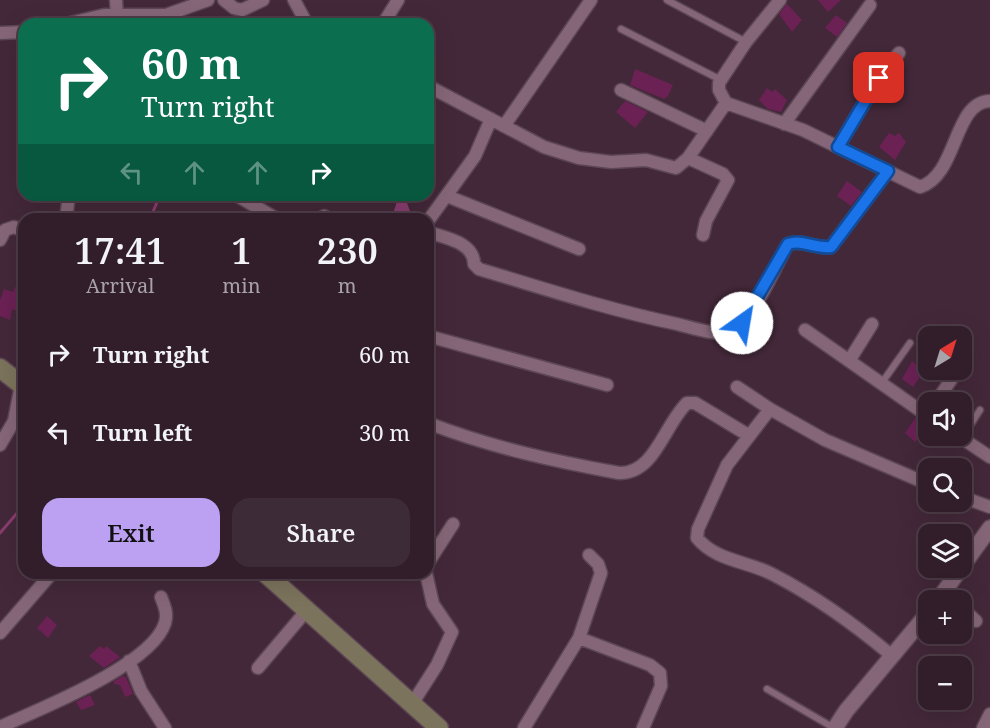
<!DOCTYPE html>
<html lang="en">
<head>
<meta charset="utf-8">
<style>
	:root { --surface:#321e2b; --page:#3d2b37; --text:#f1f3f6; --muted:#a8a2a9; --line:#4d3c47; --accent:#bca0f2 }
	body { margin:0; font-family:"Noto Serif",serif; background:var(--page); color:var(--text); height:100vh; display:flex; flex-direction:column; font-size:22px; white-space:nowrap }
	* { box-sizing:border-box; margin:0 }
	p { font-size:20px; color:var(--muted) }
	.icon { flex:none; width:33px; height:33px; fill:none; stroke:currentColor; stroke-width:2; stroke-linecap:round; stroke-linejoin:round }
	.map { position:relative; flex:1; overflow:hidden }
	.side { position:absolute; left:18px; top:213px; width:416px; height:366px; display:flex; flex-direction:column; background:var(--surface); border-radius:18px; box-shadow:0 6px 24px #0002,0 0 0 2px var(--line) }
	.side>* { flex:none }
	.guide { position:absolute; left:18px; top:18px; width:416px; height:183px; border-radius:18px; box-shadow:0 6px 24px #0002,0 0 0 2px var(--line); background:#0b6e4f; color:#fff; overflow:hidden }
	.needle { width:39px; rotate:38deg }
	.fabs { position:absolute; left:918px; top:326px; display:grid; gap:12px }
	.fabs a { display:grid; place-items:center; width:54px; height:54px; border-radius:12px; background:var(--surface); box-shadow:0 6px 24px #0002,0 0 0 2px var(--line); font-size:30px }
	.pin { position:absolute; display:grid; place-items:center; width:51px; height:51px; color:#fff; margin:-26px; border-radius:12px; box-shadow:0 3px 9px #0006 }
	.me { position:absolute; width:66px; margin:-33px; rotate:32deg; stroke-linejoin:round; filter:drop-shadow(0 0 4px #0008) }
	.turn { display:flex; align-items:center; gap:21px; height:126px; padding:0 24px; font-size:27px }
	.turn .icon { width:78px; height:78px; stroke-width:2.5 }
	.turn b { display:block; font-size:42px; line-height:51px }
	.lanes { display:flex; align-items:center; height:57px; padding:0 24px; background:#0003; justify-content:center; gap:30px; direction:ltr }
	.lanes .off { opacity:.35 }
	.eta { display:flex; justify-content:space-evenly; align-items:center; height:102px; text-align:center }
	.eta b { font-size:36px; font-weight:600; line-height:42px }
	.primary-button { display:flex; gap:12px; margin-top:auto; padding:12px 24px }
	.primary-button a { flex:1; height:69px; border-radius:18px; background:var(--accent); color:#111; font-size:24px; font-weight:600; line-height:69px; text-align:center }
	.primary-button a+a { background:var(--page); color:var(--text) }
	ul { padding:0; list-style:none }
	li { display:flex; align-items:center; gap:18px; height:78px; padding:0 24px }
	li div { flex:1 }
	li b { display:block; font-size:22px }
	li em { font-style:normal }
	.map>svg:first-child { display:block }
</style>
</head>
<body>
<div class="map">
<svg width="990" height="728" viewBox="0 0 990 728">
	<rect width="100%" height="100%" fill="#432839"/>
	<path fill="#893d6f" d="M 399,195 L 406,200 L 412,217 L 402,219 L 393,214 Z"/>
	<g fill="none" stroke-linecap="round" stroke-linejoin="round">
		<path stroke="#893d6f" stroke-width="3" d="M 150,219 L 160,195
			M 0,533 L 24,505"/>
	</g>
	<path fill="#6b2154" d="M 818,0 L 841,0 L 828,12 Z
		M 787,4 L 802,20 L 792,32 L 779,14 Z
		M 836,15 L 847,23 L 837,37 L 825,28 Z
		M 635,69 L 673,85 L 668,96 L 664,99 L 630,85 Z
		M 767,88 L 772,92 L 775,89 L 787,100 L 781,112 L 768,109 L 759,100 Z
		M 625,101 L 648,112 L 635,128 L 616,112 Z
		M 889,133 L 895,136 L 899,133 L 906,142 L 895,160 L 879,147 Z
		M 847,181 L 862,192 L 851,206 L 837,196 Z
		M 15,287 L 24,290 L 24,307 L 22,313 L 12,309 L 10,320 L 0,316 L 0,300 L 4,289 L 13,292 Z
		M 912,361 L 924,371 L 913,387 L 902,379 Z
		M 916,417 L 928,425 L 928,431 L 915,442 L 905,433 Z
		M 928,456 L 944,468 L 928,468 L 928,475 L 917,471 Z
		M 47,616 L 57,625 L 48,638 L 37,628 Z
		M 100,646 L 104,649 L 106,646 L 120,657 L 104,668 L 89,656 Z
		M 122,676 L 126,677 L 133,694 L 125,697 L 120,685 L 114,684 L 114,681 Z
		M 90,695 L 95,705 L 81,710 L 76,702 Z"/>
	<g fill="none" stroke-linecap="round" stroke-linejoin="round">
		<g stroke="#5c4654" stroke-width="9">
			<path id="service" d="M 667,0 L 746,42
				M 621,29 L 721,80
				M 881,384 L 910,343
				M 962,438 L 980,410
				M 767,689 L 834,728"/>
		</g>
		<g stroke="#5c4654" stroke-width="15">
			<path id="minor" d="M 116,0 L 117,16
				M 224,0 L 234,8 L 242,10 L 263,0
				M 294,0 L 307,24
				M 780,0 L 746,42 L 719,83 L 719,90 L 726,103 L 803,130 L 920,187 C 958,175 953,102 990,101
				M 66,24 L 104,15 L 166,15 L 208,0
				M 383,24 L 398,0
				M 0,33 L 24,32
				M 428,86 L 544,147 L 579,158 L 611,162 L 646,160 L 676,168 L 688,158 L 726,103
				M 621,90 L 707,131
				M 784,124 L 870,5
				M 504,126 L 591,0
				M 838,147 L 879,78 L 899,53
				M 688,158 L 723,174 L 728,180 L 706,221 L 703,235
				M 236,195 L 277,219
				M 447,196 L 579,249
				M 324,216 L 329,219
				M 66,219 L 69,195
				M 428,221 L 475,156 L 491,119
				M 428,232 C 445,238 474,242 474,264 L 479,269 C 545,289 610,310 677,324 C 693,328 715,336 731,331 C 752,324 776,264 788,244 C 803,239 815,249 831,247 L 888,171
				M 0,240 L 5,230 L 14,227 L 24,231
				M 805,330 L 928,416
				M 428,336 L 607,385
				M 849,361 L 872,324
				M 737,387 L 770,409
				M 936,402 L 957,371
				M 428,423 C 490,447 553,461 619,473 C 655,474 664,425 687,403 L 695,403 L 748,435
				M 957,435 L 990,457
				M 0,445 L 14,421 L 21,385
				M 962,497 L 990,507
				M 589,555 L 598,564 L 601,573 L 579,638 L 650,665 L 660,673 L 661,686 L 643,728
				M 428,563 L 453,524
				M 962,608 L 976,621
				M 0,633 L 52,573
				M 891,655 C 854,624 815,596 772,574 C 747,561 716,561 697,538 L 698,529 L 727,465 L 770,409 L 825,440 L 928,484
				M 129,661 L 141,691 L 165,728
				M 258,668 L 307,610
				M 412,704 L 437,665 L 452,632 L 433,604 L 426,573
				M 0,727 C 40,709 152,665 165,623 C 168,613 164,605 161,597
				M 524,728 L 579,638
				M 983,728 L 990,714"/>
		</g>
		<g stroke="#5c4654" stroke-width="18">
			<path id="tertiary" d="M 938,600 L 990,528
				M 835,728 L 846,711 L 928,613"/>
		</g>
		<g stroke="#5c4654" stroke-width="21">
			<path id="secondary" d="M 0,368 L 24,387
				M 265,573 L 439,728"/>
		</g>
		<use href="#service" stroke="#856678" stroke-width="6"/>
		<use href="#minor" stroke="#856678" stroke-width="12"/>
		<use href="#tertiary" stroke="#856678" stroke-width="15"/>
		<use href="#secondary" stroke="#7c735c" stroke-width="18"/>
	</g>
	<g fill="none" stroke-linecap="round" stroke-linejoin="round">
		<g stroke="#114b97" stroke-width="15">
			<path id="route" d="M 742,323 L 788,244 C 803,239 815,249 831,247 L 888,171 L 838,147 L 879,78"/>
		</g>
		<use href="#route" stroke="#1a73e8" stroke-width="10"/>
	</g>
</svg>
<div class="fabs">
<a><svg class="needle" viewBox="-14 -14 28 28"><path d="M0-13l5 13h-10z" fill="#e53935"/><path d="M0 13l5-13h-10z" fill="#a8a2a9"/></svg></a>
<a><svg class="icon" aria-label="sound" viewBox="0 0 24 24"><path d="M4 9h4l5-4v14l-5-4H4zM17 9q2 3 0 6"/></svg></a>
<a><svg class="icon" aria-label="search" viewBox="0 0 24 24"><circle cx="10" cy="10" r="6"/><path d="M15 15l6 6"/></svg></a>
<a><svg class="icon" aria-label="layers" viewBox="0 0 24 24"><path d="M12 4l9 5-9 5-9-5zM3 14l9 5 9-5"/></svg></a>
<a>+</a>
<a>−</a>
</div>
<div class="pin" style="left:879px;top:78px;background:#d93025"><svg class="icon" aria-label="arrive" viewBox="0 0 24 24"><path d="M6 21V4h12l-3 4 3 4H6"/></svg></div>
<svg class="me" style="left:742px;top:323px" viewBox="-20 -20 40 40"><circle r="19" fill="#fff"/><path d="M0-13L10 11 0 6-10 11z" fill="#1a73e8"/></svg>
<div class="guide">
<div class="turn"><svg class="icon" aria-label="right" viewBox="0 0 24 24"><path d="M7 20v-9h11M14 6l5 5-5 5"/></svg><div><b>60 m</b>Turn right</div></div>
<div class="lanes"><svg class="icon off" aria-label="left" viewBox="0 0 24 24"><path d="M17 20v-9H6M10 6l-5 5 5 5"/></svg><svg class="icon off" aria-label="ahead" viewBox="0 0 24 24"><path d="M12 20V5M6 11l6-6 6 6"/></svg><svg class="icon off" aria-label="ahead" viewBox="0 0 24 24"><path d="M12 20V5M6 11l6-6 6 6"/></svg><svg class="icon" aria-label="right" viewBox="0 0 24 24"><path d="M7 20v-9h11M14 6l5 5-5 5"/></svg></div>
</div>
<section class="side">
<div class="eta">
<div><b>17:41</b><p>Arrival</p></div>
<div><b>1</b><p>min</p></div>
<div><b>230</b><p>m</p></div>
</div>
<ul>
<li><svg class="icon" aria-label="right" viewBox="0 0 24 24"><path d="M7 20v-9h11M14 6l5 5-5 5"/></svg><div><b>Turn right</b></div><em>60 m</em></li>
<li><svg class="icon" aria-label="left" viewBox="0 0 24 24"><path d="M17 20v-9H6M10 6l-5 5 5 5"/></svg><div><b>Turn left</b></div><em>30 m</em></li>
</ul>
<div class="primary-button"><a>Exit</a><a>Share</a></div>
</section>
</div>
</body>
</html>
